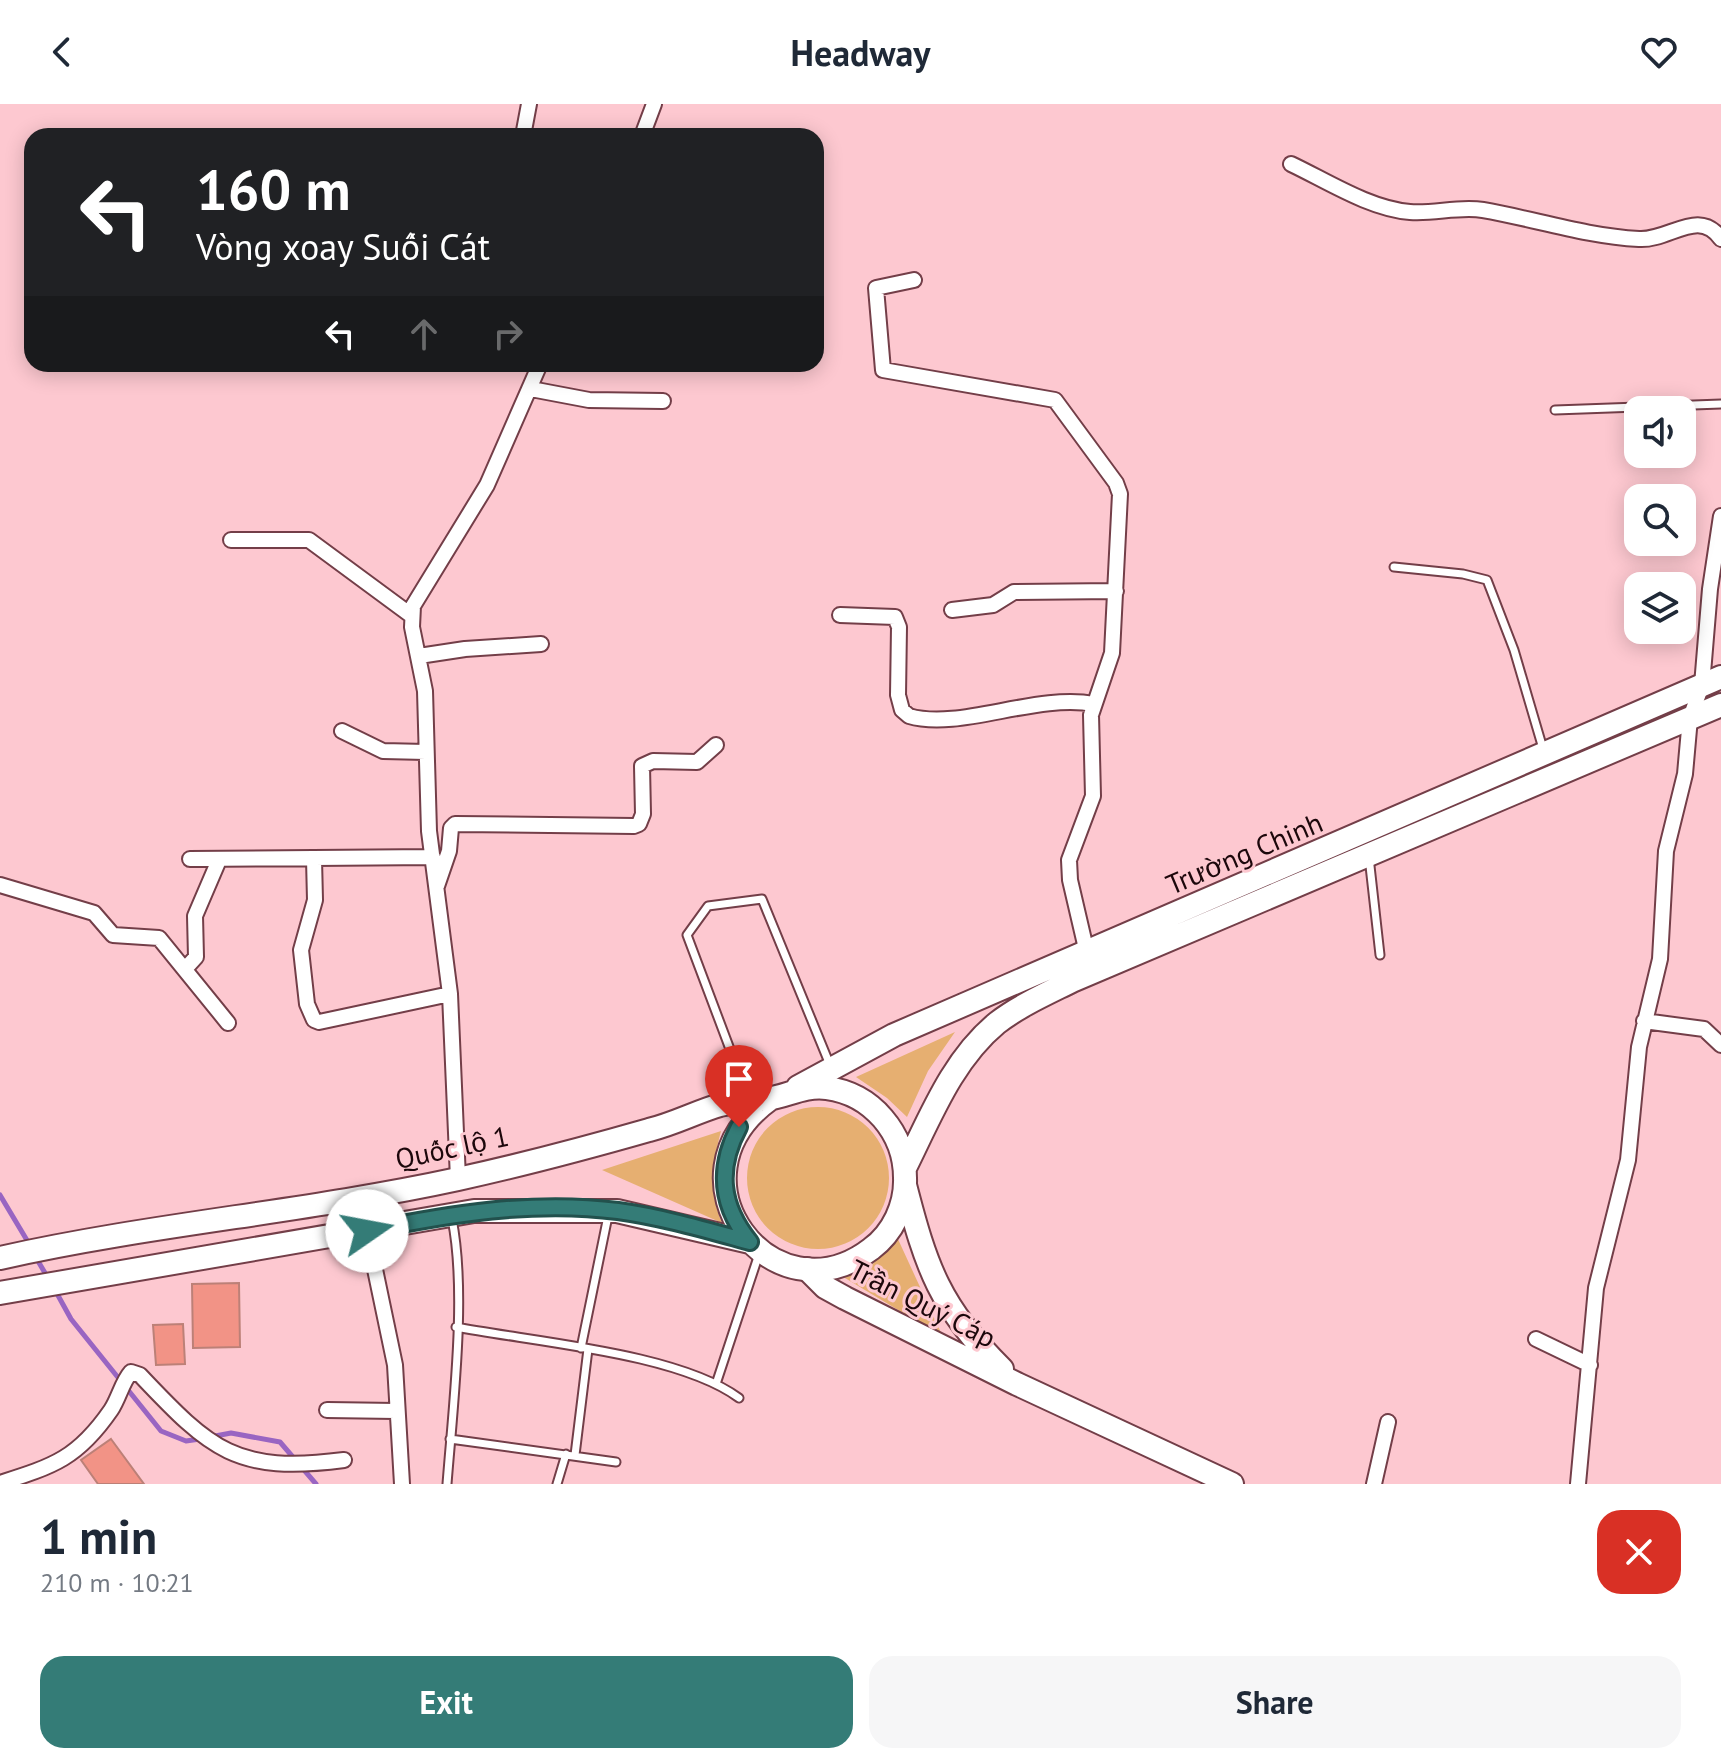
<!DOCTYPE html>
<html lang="en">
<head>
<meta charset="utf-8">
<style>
	:root { --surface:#fff; --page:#f6f6f7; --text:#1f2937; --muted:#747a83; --accent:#347c77 }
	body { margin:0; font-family:"PT Sans",sans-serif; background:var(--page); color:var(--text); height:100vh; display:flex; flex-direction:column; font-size:30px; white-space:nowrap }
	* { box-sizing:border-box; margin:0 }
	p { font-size:26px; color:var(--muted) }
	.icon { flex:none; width:44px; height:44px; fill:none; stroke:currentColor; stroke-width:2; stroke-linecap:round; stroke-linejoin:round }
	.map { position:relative; height:1380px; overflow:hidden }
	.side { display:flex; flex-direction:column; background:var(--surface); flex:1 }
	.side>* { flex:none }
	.guide { position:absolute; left:24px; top:24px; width:800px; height:244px; border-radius:24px; box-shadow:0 4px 20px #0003; background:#202124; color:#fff; overflow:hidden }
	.tools { position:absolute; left:1624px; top:292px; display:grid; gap:16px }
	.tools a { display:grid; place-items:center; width:72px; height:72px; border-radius:16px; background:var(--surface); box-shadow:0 4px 20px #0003; font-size:40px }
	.pin { position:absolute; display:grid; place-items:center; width:68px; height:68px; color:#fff; margin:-82px -34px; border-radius:50% 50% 50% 0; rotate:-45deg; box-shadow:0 0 8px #0007 }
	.pin .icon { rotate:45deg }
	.me { position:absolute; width:88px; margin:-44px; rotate:78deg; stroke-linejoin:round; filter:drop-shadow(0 0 6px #0008) }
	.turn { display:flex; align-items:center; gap:28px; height:168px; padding:0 40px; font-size:36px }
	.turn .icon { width:104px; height:104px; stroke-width:2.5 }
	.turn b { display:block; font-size:56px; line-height:68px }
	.lanes { display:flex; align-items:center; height:76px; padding:0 40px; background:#0003; justify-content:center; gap:40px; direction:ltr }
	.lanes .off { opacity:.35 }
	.round { display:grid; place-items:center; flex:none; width:84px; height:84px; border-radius:24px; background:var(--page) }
	.head { display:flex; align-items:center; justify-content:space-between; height:136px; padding:0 40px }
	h1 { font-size:48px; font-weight:700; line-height:60px }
	.primary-button { display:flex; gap:16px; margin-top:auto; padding:16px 40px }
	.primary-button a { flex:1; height:92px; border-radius:24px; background:var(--accent); color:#fff; font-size:32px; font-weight:700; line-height:92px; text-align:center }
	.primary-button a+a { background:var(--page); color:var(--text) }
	header { display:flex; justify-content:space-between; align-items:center; height:104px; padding:0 40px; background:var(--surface); font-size:36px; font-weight:700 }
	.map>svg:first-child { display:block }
</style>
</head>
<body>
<header><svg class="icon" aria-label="back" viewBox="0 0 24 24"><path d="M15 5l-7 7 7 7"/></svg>Headway<svg class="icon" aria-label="heart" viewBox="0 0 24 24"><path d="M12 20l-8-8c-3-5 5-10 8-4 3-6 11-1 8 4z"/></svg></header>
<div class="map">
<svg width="1721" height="1380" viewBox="0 0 1721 1380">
	<rect width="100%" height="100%" fill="#fdc8d0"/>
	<path fill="#e6af71" d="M 955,928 L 928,967 L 907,1013 L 887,994 L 856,973 Z
		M747 1074a71 71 0 1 1 142 0a71 71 0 1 1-142 0Z
		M 721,1027 C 712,1062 708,1085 722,1119 L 602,1066 Z
		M 897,1133 L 943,1233 L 840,1171 L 870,1163 Z"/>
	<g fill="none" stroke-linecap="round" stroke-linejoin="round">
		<path stroke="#9965c2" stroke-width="5" d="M 0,1091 L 31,1143
			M 35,1152 L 48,1174
			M 55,1186 L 71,1215 L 161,1327 L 186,1337 L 200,1335
			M 210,1333 L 231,1329 L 280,1338 L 316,1380"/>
	</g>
	<path fill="#f29386" stroke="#bc8077" stroke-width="2" d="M 239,1179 L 240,1243 L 193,1244 L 192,1180 Z
		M 183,1220 L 185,1260 L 156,1261 L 153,1221 Z
		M 111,1335 L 144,1380 L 98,1380 L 81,1356 Z"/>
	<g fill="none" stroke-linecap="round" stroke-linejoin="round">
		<g stroke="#733e48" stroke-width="11">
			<path id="service" d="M 1555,306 L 1721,300
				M 1394,463 L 1463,470 L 1487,476 L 1514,546 L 1544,648
				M 1369,753 L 1380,851
				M 748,993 L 687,831 L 708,802 L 762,795 L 830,961
				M 456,1223 C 534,1238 678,1249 739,1294
				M 581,1244 L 608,1112
				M 717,1277 L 759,1150
				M 450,1335 L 616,1358
				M 575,1351 L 588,1245
				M 447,1380 C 453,1302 467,1189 452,1115
				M 557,1380 L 566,1350"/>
		</g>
		<g stroke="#733e48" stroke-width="18">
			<path id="minor" d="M 523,32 L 529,0
				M 642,32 L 654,0
				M 1291,60 C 1327,77 1370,105 1410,108 C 1434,110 1459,102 1483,106 C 1535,115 1585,132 1639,135 C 1669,137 1699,103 1721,135
				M 914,176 L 876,184 L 883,266 L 1055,296 L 1116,379 L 1120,390 L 1112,549 L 1091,611 L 1093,692 L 1069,756 L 1070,776 L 1087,849
				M 531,285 L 589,296 L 663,297
				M 231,436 L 309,436 L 412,512
				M 952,506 L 993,501 L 1014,488 L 1116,487
				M 840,511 L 895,513 L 899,523 L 898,591 L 902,606 L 909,612 C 959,627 1036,589 1094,600
				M 419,552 L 465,545 L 541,540
				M 342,627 L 383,647 L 426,648
				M 190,755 L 433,753
				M 314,755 L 315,796 L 301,846 L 307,900 L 314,916 L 319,918 L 450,890
				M 0,781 L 94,809 L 113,831 L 159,834 L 228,919
				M 437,782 L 449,747 L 451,724 L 455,720 L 634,722 L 639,720 L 643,710 L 642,662 L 653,657 L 697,658 L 716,641
				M 186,864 L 196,853 L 195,812 L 219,756
				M 1644,917 L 1704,925 L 1721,941
				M 458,1075 L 450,890 L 429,727 L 425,587 L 412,523 L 413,502 L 487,381 L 540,260
				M 367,1127 L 395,1261 L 402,1380
				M 1536,1235 L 1590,1261
				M 327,1306 L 396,1307
				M 0,1379 C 54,1362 78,1354 111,1306 C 119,1294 122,1278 131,1268 L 140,1271 C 211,1346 236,1370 344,1356
				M 1374,1380 L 1388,1318
				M 1578,1380 L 1596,1184 L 1628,1056 L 1639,943 L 1660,855 L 1666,747 L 1685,670 L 1690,614 L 1702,581 L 1710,485 L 1721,412"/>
		</g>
		<g stroke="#733e48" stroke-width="26">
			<path id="primary" d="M 905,1081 C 926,1163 940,1204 1002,1265
				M 807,1165 L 825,1183 L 845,1194 L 1017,1280 L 1232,1380"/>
		</g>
		<g stroke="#733e48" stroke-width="26">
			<path id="trunk" d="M 798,983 L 894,931 L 1721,573
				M 905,1064 C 930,1014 952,956 997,919 C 1019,902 1046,890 1072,877 L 1721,601
				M 0,1154 C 151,1120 306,1108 458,1075 C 522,1061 586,1044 649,1026 C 674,1020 696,1008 720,1001 C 736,997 751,997 767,995 C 788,992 804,981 827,984 C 872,990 905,1029 905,1074 C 906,1101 893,1129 871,1145 C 773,1220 660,1074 770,995
				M 0,1189 L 474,1107 L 617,1107 L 750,1138"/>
		</g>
		<use href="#service" stroke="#fff" stroke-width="7"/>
		<use href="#minor" stroke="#fff" stroke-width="14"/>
		<use href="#primary" stroke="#fff" stroke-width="22"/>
		<use href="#trunk" stroke="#fff" stroke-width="22"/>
	</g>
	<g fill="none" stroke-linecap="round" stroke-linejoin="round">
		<g stroke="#22514d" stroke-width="20">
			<path id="route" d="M 367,1127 C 449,1110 534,1096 618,1107 C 662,1113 706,1126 750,1138 C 720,1101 717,1064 739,1023"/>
		</g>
		<use href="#route" stroke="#347c77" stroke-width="14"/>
	</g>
	<g text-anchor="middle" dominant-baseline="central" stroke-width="6" stroke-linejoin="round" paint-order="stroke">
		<g font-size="28" fill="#1c070b" stroke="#fdc8d0">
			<text transform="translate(1244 749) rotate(-23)">Trường Chinh</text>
			<text transform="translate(452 1043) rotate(-12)">Quốc lộ 1</text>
			<text transform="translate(923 1199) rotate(27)">Trần Quý Cáp</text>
		</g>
	</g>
</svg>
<div class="tools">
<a><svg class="icon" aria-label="sound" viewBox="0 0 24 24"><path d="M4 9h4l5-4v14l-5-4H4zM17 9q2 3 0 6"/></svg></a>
<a><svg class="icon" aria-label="search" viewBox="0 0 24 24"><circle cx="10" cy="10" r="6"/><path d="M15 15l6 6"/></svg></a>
<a><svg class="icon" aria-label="layers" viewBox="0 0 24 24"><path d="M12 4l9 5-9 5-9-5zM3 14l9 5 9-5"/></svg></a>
</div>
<div class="pin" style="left:739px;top:1023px;background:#d93025"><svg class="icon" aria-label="arrive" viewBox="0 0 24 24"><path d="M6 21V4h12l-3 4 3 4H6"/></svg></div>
<svg class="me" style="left:367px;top:1127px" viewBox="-20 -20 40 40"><circle r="19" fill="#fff"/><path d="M0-13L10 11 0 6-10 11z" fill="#347c77"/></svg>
<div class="guide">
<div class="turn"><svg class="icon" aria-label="left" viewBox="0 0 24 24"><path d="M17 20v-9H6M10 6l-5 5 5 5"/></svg><div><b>160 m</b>Vòng xoay Suối Cát</div></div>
<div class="lanes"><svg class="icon" aria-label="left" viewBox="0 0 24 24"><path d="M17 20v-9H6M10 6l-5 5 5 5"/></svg><svg class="icon off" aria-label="ahead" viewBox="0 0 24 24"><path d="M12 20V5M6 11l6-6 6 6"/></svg><svg class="icon off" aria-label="right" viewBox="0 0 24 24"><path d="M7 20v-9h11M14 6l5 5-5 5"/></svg></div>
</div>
</div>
<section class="side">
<div class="head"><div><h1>1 min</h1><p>210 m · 10:21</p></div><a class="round" style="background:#d93025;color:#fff"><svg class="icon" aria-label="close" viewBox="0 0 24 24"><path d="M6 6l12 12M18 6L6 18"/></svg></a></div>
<div class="primary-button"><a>Exit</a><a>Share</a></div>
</section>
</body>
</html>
